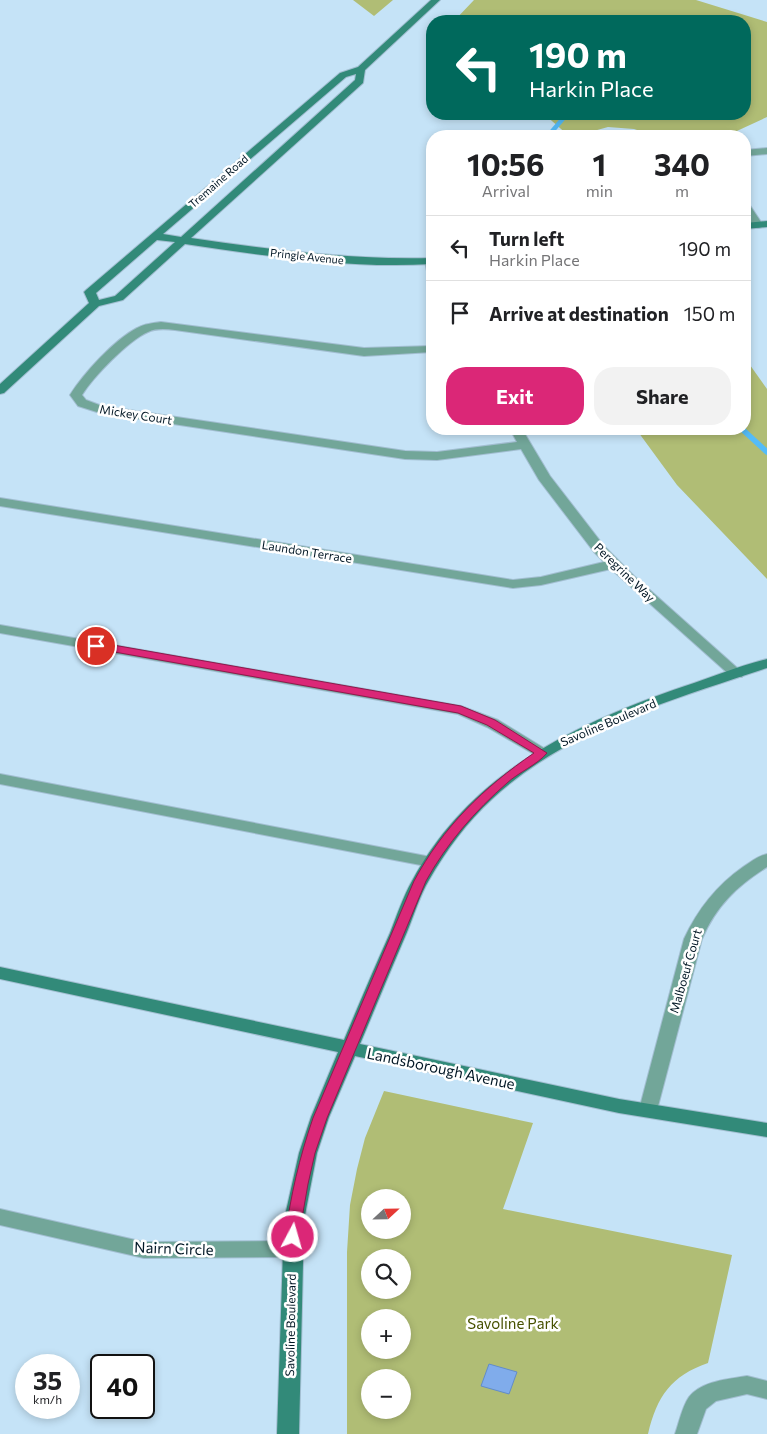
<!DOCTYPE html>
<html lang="en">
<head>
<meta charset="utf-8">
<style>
	:root { --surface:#fff; --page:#f2f2f2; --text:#202124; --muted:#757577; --line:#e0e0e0; --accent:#db2777 }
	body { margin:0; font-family:Commissioner,sans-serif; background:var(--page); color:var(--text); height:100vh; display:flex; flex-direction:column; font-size:19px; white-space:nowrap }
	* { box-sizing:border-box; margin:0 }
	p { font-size:16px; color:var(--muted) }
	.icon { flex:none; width:28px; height:28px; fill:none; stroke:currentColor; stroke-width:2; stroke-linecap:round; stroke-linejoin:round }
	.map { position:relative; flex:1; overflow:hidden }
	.panel { position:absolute; left:426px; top:130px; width:325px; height:305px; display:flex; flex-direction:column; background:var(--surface); border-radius:20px; box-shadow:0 2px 8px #0003 }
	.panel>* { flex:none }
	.top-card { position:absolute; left:426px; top:15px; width:325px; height:105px; border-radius:20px; box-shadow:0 2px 8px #0003; background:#00695c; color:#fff; overflow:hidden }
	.needle { width:32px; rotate:68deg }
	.fabs { position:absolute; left:361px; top:1189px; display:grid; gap:10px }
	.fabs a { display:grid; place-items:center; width:50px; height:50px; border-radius:50%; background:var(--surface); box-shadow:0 2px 8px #0003; font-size:25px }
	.speed { position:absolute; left:15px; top:1354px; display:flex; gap:10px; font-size:25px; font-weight:700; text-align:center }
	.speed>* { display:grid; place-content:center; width:65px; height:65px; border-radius:50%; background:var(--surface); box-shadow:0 2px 8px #0003; line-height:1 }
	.speed small { font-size:12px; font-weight:400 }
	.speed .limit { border:2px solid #111; border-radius:8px; background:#fff; color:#111 }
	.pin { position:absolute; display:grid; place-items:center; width:42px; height:42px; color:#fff; margin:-21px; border:2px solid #fff; border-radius:50%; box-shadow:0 1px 5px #0007 }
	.me { position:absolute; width:55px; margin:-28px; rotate:6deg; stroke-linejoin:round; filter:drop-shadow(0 0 4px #0008) }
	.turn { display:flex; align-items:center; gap:18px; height:105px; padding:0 20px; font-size:22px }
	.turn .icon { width:65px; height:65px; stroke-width:2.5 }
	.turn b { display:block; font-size:35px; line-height:42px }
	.eta { display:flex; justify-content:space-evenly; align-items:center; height:85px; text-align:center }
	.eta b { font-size:30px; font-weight:700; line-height:35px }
	.action { display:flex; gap:10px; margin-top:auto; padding:10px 20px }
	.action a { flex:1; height:58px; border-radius:20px; background:var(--accent); color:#fff; font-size:20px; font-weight:700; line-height:58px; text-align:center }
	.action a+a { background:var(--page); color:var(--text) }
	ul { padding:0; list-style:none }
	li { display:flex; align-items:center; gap:15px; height:65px; padding:0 20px; border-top:1px solid var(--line) }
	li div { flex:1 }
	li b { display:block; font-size:19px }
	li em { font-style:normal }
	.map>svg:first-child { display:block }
</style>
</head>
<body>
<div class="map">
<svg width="767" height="1434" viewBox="0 0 767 1434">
	<rect width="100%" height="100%" fill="#c5e3f7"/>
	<path fill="#b0bd75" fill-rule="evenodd" d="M 353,0 L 393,0 L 374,16 Z
		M 474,0 L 696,0 L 767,22 L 767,117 L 726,136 L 655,136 L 634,129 L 608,127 L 590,132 L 589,136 L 569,136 L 544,114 L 745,114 L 745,21 L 454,21 Z
		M 745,358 L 767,389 L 767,579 L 677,485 L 636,429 L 745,429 Z
		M 384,1091 L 533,1123 L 503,1209 L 732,1255 L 708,1363 C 671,1376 657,1396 648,1434 L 347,1434 L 347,1252 L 350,1205 L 357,1169 L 365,1138 ZM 370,1198 L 402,1198 L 402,1230 L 370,1230 ZM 370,1258 L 402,1258 L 402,1290 L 370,1290 ZM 370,1318 L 402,1318 L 402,1350 L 370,1350 ZM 370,1378 L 402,1378 L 402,1410 L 370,1410 Z"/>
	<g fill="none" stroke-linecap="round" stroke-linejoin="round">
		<path stroke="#54bcf8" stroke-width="4.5" d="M 453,18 L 453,21
			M 548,136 L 567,114"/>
		<path stroke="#54bcf8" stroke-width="5.5" d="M 742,429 L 767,452"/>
	</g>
	<path fill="#80aceb" stroke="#628cc9" d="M 489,1364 L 517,1372 L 509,1394 L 481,1386 Z"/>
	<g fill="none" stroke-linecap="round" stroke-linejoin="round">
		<g stroke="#a2bed1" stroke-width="2">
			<path id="street" d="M 767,148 L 767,154 L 745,156 L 745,150 Z
				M 745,203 L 749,204 L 763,225 L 762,227 L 758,228 C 748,225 745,213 745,203 Z
				M 430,258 L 432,258 L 432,274 L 427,271 L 425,261 Z
				M 161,322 L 364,348 L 432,346 L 432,352 L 364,356 L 175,330 C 166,329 156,328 148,332 C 129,340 93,377 82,395 L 86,400 L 102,406 L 405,451 L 437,452 L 517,442 L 510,429 L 522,429 L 550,476 L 604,546 L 634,576 L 744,674 L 742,677 L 732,677 L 611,569 L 541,585 L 513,588 L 0,506 L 0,498 L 513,580 L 541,577 L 604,562 L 594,552 L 539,480 L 521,449 L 437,460 L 405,459 L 100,413 L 78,406 L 70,395 C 84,373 114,340 137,328 C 144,324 153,323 161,322 Z
				M 0,625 L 461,706 L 498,720 L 547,750 L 550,753 L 547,756 L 537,756 L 487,727 L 458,714 L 0,633 Z
				M 0,774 L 431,857 L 437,858 L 439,862 L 437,866 L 431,867 L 0,784 Z
				M 767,854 L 767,867 C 737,886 716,906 702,939 L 657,1110 L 655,1115 L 648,1117 L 641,1115 L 639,1110 L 684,939 C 698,909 716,886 743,867 C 751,862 758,856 767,854 Z
				M 0,1209 L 144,1242 L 292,1241 L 299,1243 L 302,1249 L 299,1255 L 292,1257 L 144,1258 L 0,1225 Z
				M 747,1376 L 767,1381 L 767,1399 L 747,1394 L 716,1401 L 706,1409 L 697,1434 L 675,1434 C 679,1423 682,1407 689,1397 C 701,1381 729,1379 747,1376 Z"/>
		</g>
		<g stroke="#a2bed1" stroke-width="2">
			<path id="secondary" d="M 431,0 L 440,0 L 365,70 L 363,83 L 191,238 C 272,250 351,260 432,258 L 432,264 C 350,269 267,256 185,244 L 123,300 L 99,306 L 4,393 L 0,394 L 0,384 L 89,303 L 84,292 L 86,290 L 340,73 L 358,67 ZM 356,74 L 355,80 L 181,237 L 163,234 L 346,77 ZM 157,240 L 175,242 L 115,296 L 99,300 L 96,293 Z
				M 767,221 L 767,227 L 745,229 L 745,223 Z
				M 767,659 L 767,668 C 672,700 567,729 492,799 C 467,822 446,850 429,880 C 420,895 414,915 407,932 C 391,969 376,1006 360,1044 L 619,1099 L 767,1123 L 767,1137 L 619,1113 L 355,1056 L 329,1117 L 317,1153 L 304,1220 L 299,1434 L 277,1434 L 284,1220 L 299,1153 L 311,1117 L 338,1052 L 0,979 L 0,967 L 344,1040 C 359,1004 374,969 390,933 C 397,915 403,897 412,881 C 470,773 574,724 685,686 C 712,677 739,666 767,659 Z"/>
		</g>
		<use href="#street" fill="#72a699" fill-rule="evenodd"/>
		<use href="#secondary" fill="#328a79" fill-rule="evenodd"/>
	</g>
	<path fill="#db2777" stroke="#8e194d" d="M 96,642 L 461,706 L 495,720 L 547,753 C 537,765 519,772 507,783 C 475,811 447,843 426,881 L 327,1118 L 315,1153 L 308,1184 L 298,1241 L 293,1243 L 287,1241 L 285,1237 C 291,1194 299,1159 313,1118 L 414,881 C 443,827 483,788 534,753 L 487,725 L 458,713 L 92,648 L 91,646 L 92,643 Z"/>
	<g text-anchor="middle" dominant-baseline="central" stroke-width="5" stroke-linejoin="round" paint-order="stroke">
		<g font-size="11" fill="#001624" stroke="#fff">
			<text transform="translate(218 181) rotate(-41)">Tremaine Road</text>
			<text transform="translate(307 256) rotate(6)">Pringle Avenue</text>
		</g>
		<g font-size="12" fill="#001624" stroke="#fff">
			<text transform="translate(136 414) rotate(9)">Mickey Court</text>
			<text transform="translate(307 551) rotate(9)">Laundon Terrace</text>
			<text transform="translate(625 572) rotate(44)">Peregrine Way</text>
			<text transform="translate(608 722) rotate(-23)">Savoline Boulevard</text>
			<text transform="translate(685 971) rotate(-74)">Malboeuf Court</text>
			<text transform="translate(290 1325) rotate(-89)">Savoline Boulevard</text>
		</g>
		<g font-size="15" fill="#001624" stroke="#fff">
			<text transform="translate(441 1068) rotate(12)">Landsborough Avenue</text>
			<text transform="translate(174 1248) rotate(2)">Nairn Circle</text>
		</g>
		<g font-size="15" fill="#475100" stroke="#fff">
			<text x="513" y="1323">Savoline Park</text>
		</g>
	</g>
</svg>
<div class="fabs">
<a><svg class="needle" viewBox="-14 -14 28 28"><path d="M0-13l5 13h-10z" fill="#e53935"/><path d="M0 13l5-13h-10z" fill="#757577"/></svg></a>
<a><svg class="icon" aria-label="search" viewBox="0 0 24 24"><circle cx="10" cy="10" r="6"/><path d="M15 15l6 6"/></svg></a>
<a>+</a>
<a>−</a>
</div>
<div class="speed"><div>35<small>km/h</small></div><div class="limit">40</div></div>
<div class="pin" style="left:96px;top:646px;background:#d93025"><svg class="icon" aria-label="arrive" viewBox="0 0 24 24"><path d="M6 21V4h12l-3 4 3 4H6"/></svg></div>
<svg class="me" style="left:293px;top:1237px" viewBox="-20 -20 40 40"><circle r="17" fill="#db2777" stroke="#fff" stroke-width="3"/><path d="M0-11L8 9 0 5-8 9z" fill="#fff"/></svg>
<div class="top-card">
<div class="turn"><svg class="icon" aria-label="left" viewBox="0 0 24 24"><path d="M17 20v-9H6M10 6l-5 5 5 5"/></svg><div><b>190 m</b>Harkin Place</div></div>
</div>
<section class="panel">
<div class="eta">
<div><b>10:56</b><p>Arrival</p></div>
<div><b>1</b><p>min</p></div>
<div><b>340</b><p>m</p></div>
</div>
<ul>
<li><svg class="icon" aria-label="left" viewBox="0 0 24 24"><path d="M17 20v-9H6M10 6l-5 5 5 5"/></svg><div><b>Turn left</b><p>Harkin Place</p></div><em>190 m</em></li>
<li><svg class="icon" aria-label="arrive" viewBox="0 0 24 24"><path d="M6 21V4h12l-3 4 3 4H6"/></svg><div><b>Arrive at destination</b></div><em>150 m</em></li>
</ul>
<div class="action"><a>Exit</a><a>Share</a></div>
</section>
</div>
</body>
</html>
